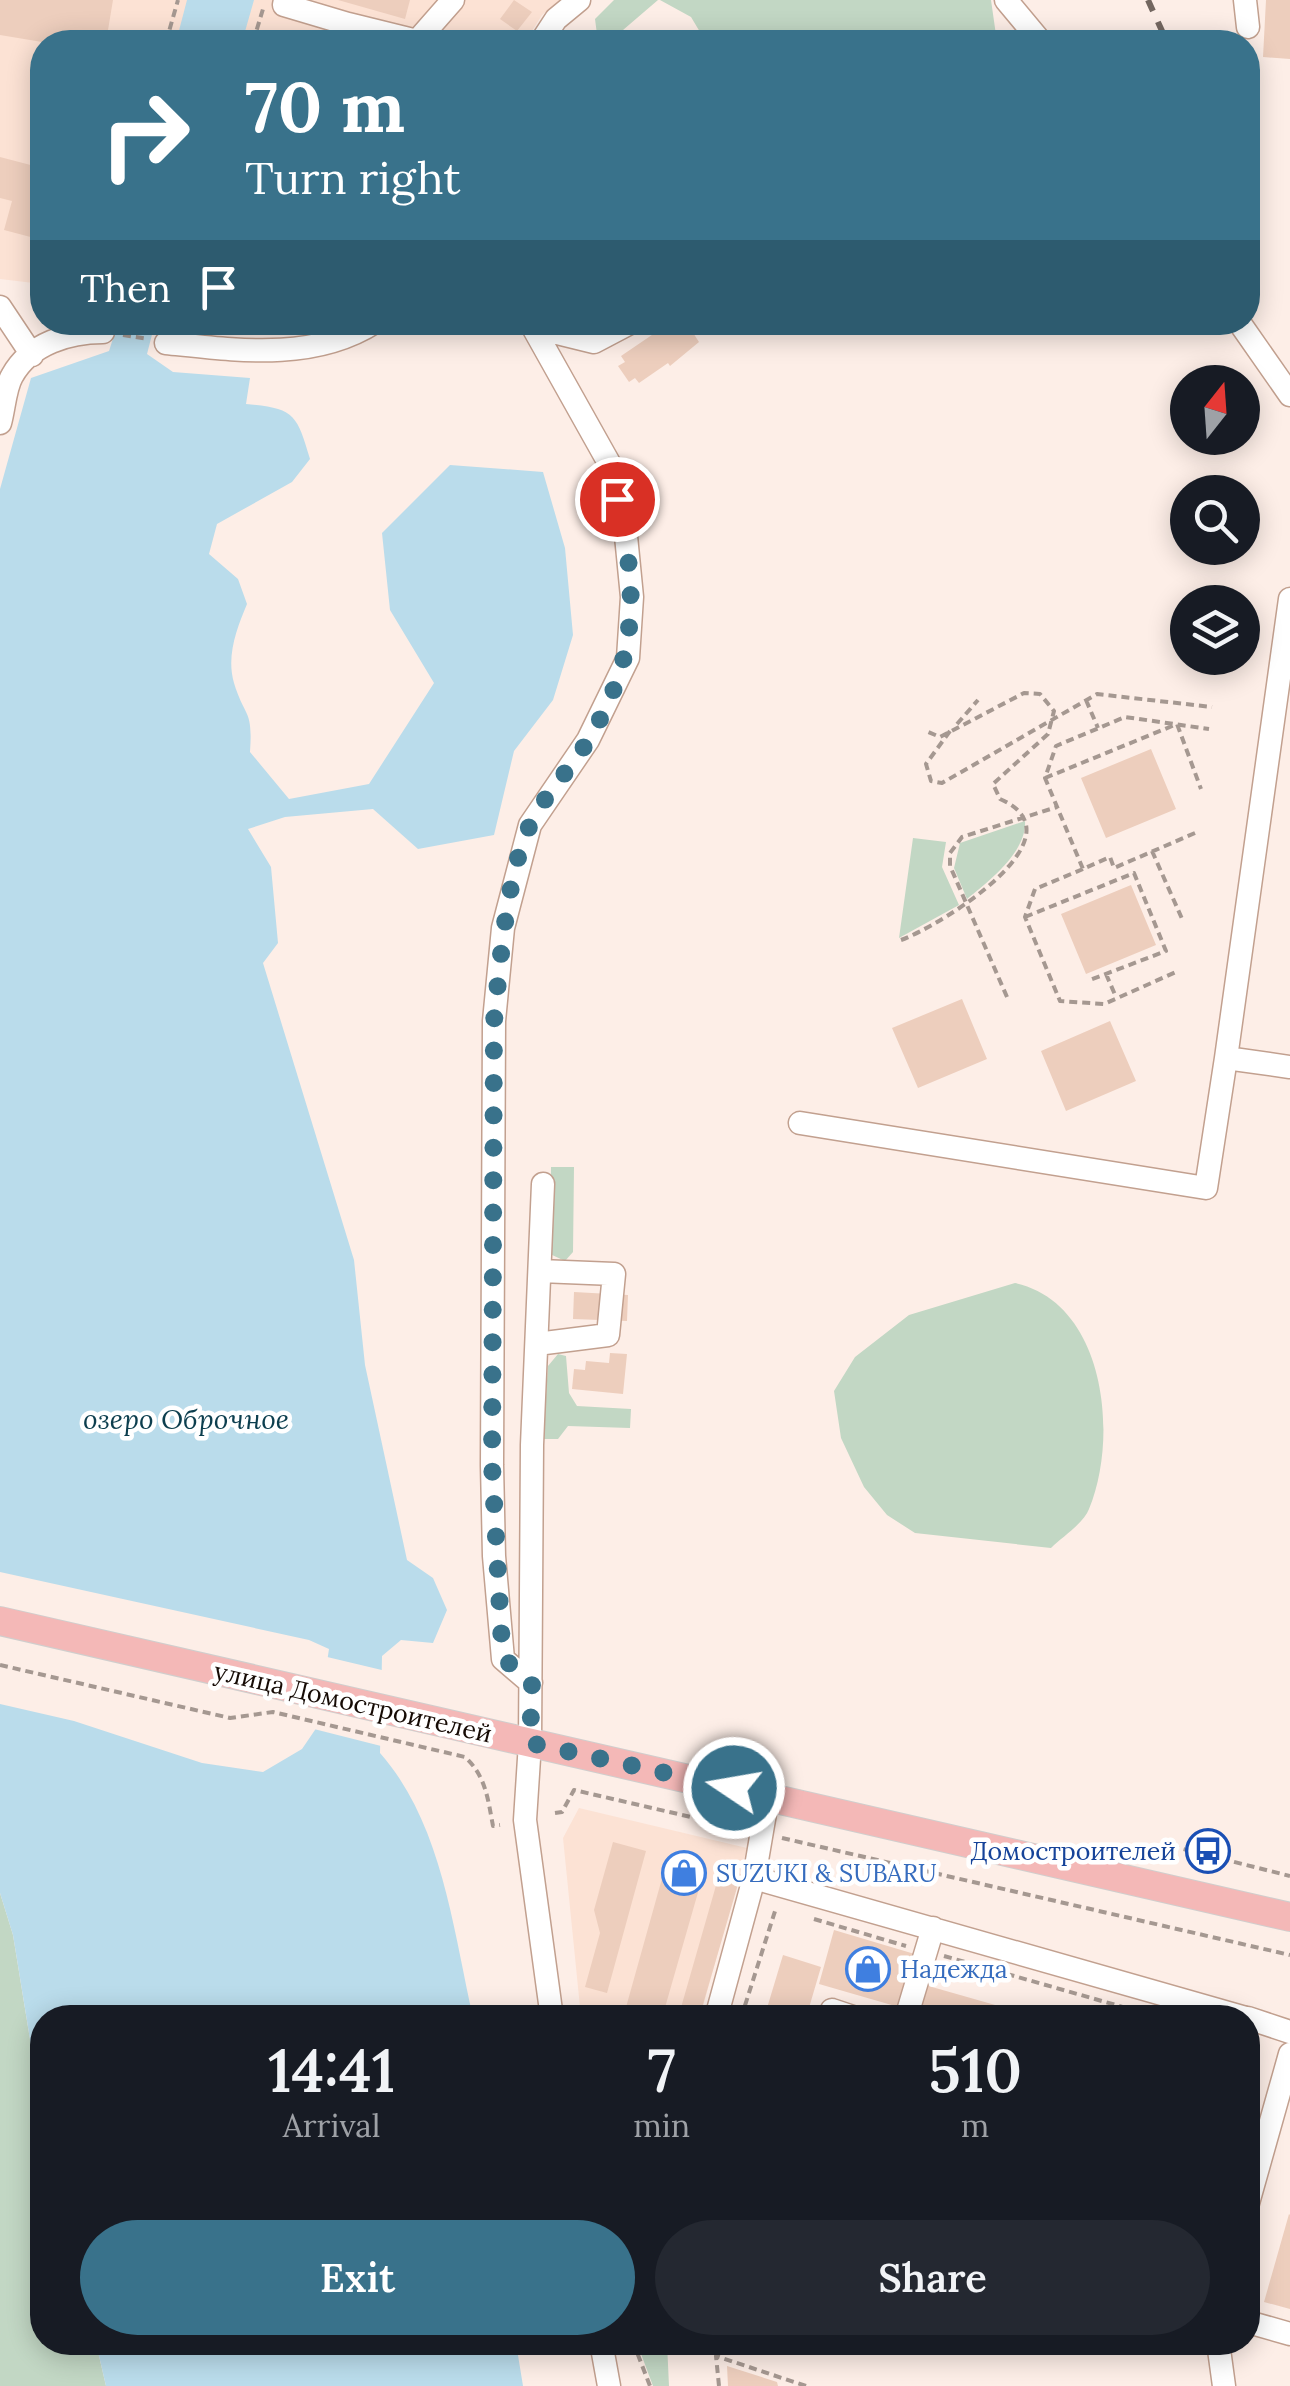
<!DOCTYPE html>
<html lang="en">
<head>
<meta charset="utf-8">
<style>
	:root { --surface:#171b24; --page:#242831; --text:#f1f3f6; --muted:#9ea1a6; --accent:#39728b }
	body { margin:0; font-family:Lora,serif; background:var(--page); color:var(--text); height:100vh; display:flex; flex-direction:column; font-size:38px; white-space:nowrap }
	* { box-sizing:border-box; margin:0 }
	p { font-size:32px; color:var(--muted) }
	.icon { flex:none; width:55px; height:55px; fill:none; stroke:currentColor; stroke-width:2; stroke-linecap:round; stroke-linejoin:round }
	.map { position:relative; flex:1; overflow:hidden }
	.sheet { position:absolute; left:30px; top:2005px; width:1230px; height:350px; display:flex; flex-direction:column; background:var(--surface); border-radius:40px; box-shadow:0 5px 25px #0003 }
	.sheet>* { flex:none }
	.hud { position:absolute; left:30px; top:30px; width:1230px; height:305px; border-radius:40px; box-shadow:0 5px 25px #0003; background:#39728b; color:#fff; overflow:hidden }
	.needle { width:65px; rotate:17deg }
	.buttons { position:absolute; left:1170px; top:365px; display:grid; gap:20px }
	.buttons a { display:grid; place-items:center; width:90px; height:90px; border-radius:50%; background:var(--surface); box-shadow:0 5px 25px #0003; font-size:50px }
	.pin { position:absolute; display:grid; place-items:center; width:85px; height:85px; color:#fff; margin:-42px; border:5px solid #fff; border-radius:50%; box-shadow:0 2px 10px #0007 }
	.me { position:absolute; width:110px; margin:-55px; rotate:282deg; stroke-linejoin:round; filter:drop-shadow(0 0 8px #0008) }
	.turn { display:flex; align-items:center; gap:35px; height:210px; padding:0 50px; font-size:45px }
	.turn .icon { width:130px; height:130px; stroke-width:2.5 }
	.turn b { display:block; font-size:70px; line-height:85px }
	.then { display:flex; align-items:center; height:95px; padding:0 50px; background:#0003; gap:20px; font-size:38px }
	.eta { display:flex; justify-content:space-evenly; align-items:center; height:170px; text-align:center }
	.eta b { font-size:60px; font-weight:600; line-height:70px }
	.primary-button { display:flex; gap:20px; margin-top:auto; padding:20px 50px }
	.primary-button a { flex:1; height:115px; border-radius:60px; background:var(--accent); color:#fff; font-size:40px; font-weight:600; line-height:115px; text-align:center }
	.primary-button a+a { background:var(--page); color:var(--text) }
	.map>svg:first-child { display:block }
</style>
</head>
<body>
<div class="map">
<svg width="1290" height="2386" viewBox="0 0 1290 2386">
	<rect width="100%" height="100%" fill="#fdeee7"/>
	<path fill="#fce2d4" d="M 0,0 L 560,0 L 542,15 L 525,42 L 42,42 L 42,284 L 0,279 Z
		M 579,1808 L 747,1848 L 700,2017 L 581,2017 L 563,1838 Z"/>
	<path fill="#c2d7c4" d="M 614,0 L 658,0 L 609,42 L 598,42 L 595,19 Z
		M 660,0 L 991,0 L 997,42 L 706,42 L 691,17 Z
		M 1025,821 C 1027,852 989,881 967,899 L 954,868 L 960,843 Z
		M 913,838 L 946,842 L 942,867 L 959,905 L 899,938 Z
		M 551,1167 L 574,1167 L 573,1252 L 565,1261 L 550,1254 Z
		M 1015,1283 C 1106,1303 1119,1437 1089,1509 C 1084,1523 1062,1537 1051,1548 L 915,1533 L 887,1515 L 864,1487 L 841,1438 L 834,1391 L 855,1357 L 909,1315 Z
		M 558,1354 L 566,1356 L 569,1393 L 577,1406 L 631,1409 L 630,1428 L 568,1426 L 558,1439 L 543,1439 L 548,1366 Z
		M 0,1893 L 13,1935 L 42,2113 L 42,2342 L 96,2343 L 106,2386 L 0,2386 Z
		M 637,2343 L 667,2343 L 669,2386 L 653,2386 Z"/>
	<path fill="#badceb" d="M 187,0 L 254,0 L 242,42 L 176,42 Z
		M 118,323 L 155,323 L 147,354 L 173,372 L 250,378 L 246,404 C 294,408 297,414 310,459 L 292,482 L 217,524 L 209,554 L 238,579 L 247,604 C 237,628 226,656 234,683 C 245,719 253,708 250,752 L 289,799 L 369,784 L 434,683 L 390,610 L 382,533 L 450,465 L 543,472 L 565,548 L 573,635 L 553,700 L 514,751 L 494,835 L 418,849 L 373,809 L 285,817 L 248,829 L 271,867 L 278,943 L 263,963 L 354,1260 L 365,1365 L 407,1560 L 433,1578 L 447,1610 L 433,1643 L 401,1640 L 382,1656 L 380,1753 C 442,1823 453,1929 473,2017 L 42,2018 L 42,2113 L 13,1935 L 0,1893 L 0,1704 L 74,1721 L 202,1763 L 263,1772 L 302,1749 L 317,1727 L 329,1649 L 309,1640 L 0,1572 L 0,489 L 31,378 L 109,351 Z
		M 96,2343 L 516,2343 L 523,2386 L 106,2386 Z"/>
	<path fill="#fdeee7" d="M 323,1656 L 386,1671 L 385,1747 L 310,1728 Z"/>
	<path fill="#edcebd" d="M 0,0 L 113,0 L 106,42 L 42,42 L 0,35 Z
		M 338,0 L 410,0 L 405,19 Z
		M 514,0 L 532,12 L 517,31 L 500,19 Z
		M 1266,0 L 1290,0 L 1290,59 L 1263,57 Z
		M 0,157 L 42,168 L 42,240 L 4,230 L 12,201 L 0,198 Z
		M 671,322 L 686,322 L 699,342 L 670,366 L 668,363 L 639,383 L 635,378 L 629,382 L 618,366 L 625,362 L 621,356 Z
		M 1151,749 L 1176,809 L 1106,838 L 1081,778 Z
		M 1131,885 L 1156,945 L 1086,974 L 1061,914 Z
		M 962,999 L 987,1059 L 918,1088 L 892,1028 Z
		M 1110,1021 L 1136,1081 L 1066,1111 L 1041,1051 Z
		M 574,1292 L 628,1295 L 627,1321 L 573,1319 Z
		M 610,1353 L 627,1354 L 623,1394 L 572,1389 L 574,1369 L 585,1370 L 586,1361 L 609,1363 Z
		M 613,1842 L 646,1851 L 607,1993 L 585,1987 L 600,1933 L 594,1910 Z
		M 668,1857 L 705,1868 L 662,2018 L 623,2018 Z
		M 721,1868 L 741,1874 L 699,2018 L 678,2018 Z
		M 834,1930 L 918,1955 L 902,2008 L 819,1984 Z
		M 783,1955 L 821,1967 L 806,2018 L 764,2018 Z
		M 925,1985 L 1034,2016 L 1034,2018 L 915,2018 Z
		M 1289,2214 L 1290,2215 L 1290,2309 L 1264,2302 Z
		M 727,2366 L 777,2382 L 778,2386 L 728,2386 Z"/>
	<g fill="none" stroke-linecap="round" stroke-linejoin="round">
		<g stroke="#c2a08f" stroke-width="25">
			<path id="minor" d="M 285,0 L 284,5 L 348,24
				M 1006,0 L 1041,42
				M 1245,0 L 1248,27
				M 343,42 L 348,24 L 417,41 L 453,0
				M 541,42 L 556,19 L 579,0
				M 0,307 L 32,355
				M 224,322 L 289,322
				M 530,322 L 609,463 L 626,536 L 632,597 L 628,658 L 588,740 L 530,825 L 503,928 L 494,1021 L 492,1465 L 494,1556 L 503,1659 L 531,1683
				M 1239,322 L 1290,395
				M 533,327 L 594,342 L 632,322
				M 166,343 C 235,350 313,362 375,322
				M 0,423 C 4,409 5,388 12,376 C 30,343 70,332 103,332
				M 1290,599 L 1226,1058 L 1290,1067
				M 800,1123 L 1206,1188 L 1226,1058
				M 543,1184 L 532,1445 L 530,1743 L 525,1820 L 552,2018
				M 537,1344 L 608,1335 L 614,1274 L 540,1271
				M 754,1878 L 1246,2018
				M 716,2018 L 754,1878 L 768,1796
				M 830,2018 L 832,2010 L 856,2018
				M 906,2018 L 933,1928
				M 1248,2018 L 1290,2032
				M 1248,2203 L 1290,2054
				M 1248,2322 L 1290,2334
				M 601,2342 L 609,2386
				M 1218,2342 L 1224,2386"/>
		</g>
		<g stroke="#d0cecd" stroke-width="30">
			<path id="major" d="M 0,1621 L 1290,1917"/>
		</g>
		<path stroke="#a59891" stroke-width="4" stroke-dasharray="8 5" stroke-linecap="butt" d="M 166,42 L 178,0
			M 253,42 L 263,9
			M 123,335 L 148,339
			M 1086,700 L 1098,728
			M 957,724 L 978,700
			M 950,731 L 926,764 L 931,781 L 942,783 L 1097,694 L 1212,707
			M 1045,778 L 1177,724 L 1201,789
			M 1195,833 L 1114,868 L 1110,857 L 1083,869 L 1045,778 L 1056,746 L 1125,717 L 1209,729
			M 1152,851 L 1183,921
			M 1083,869 L 1035,889 L 1025,917 L 1060,1001 L 1104,1004 L 1176,972
			M 1025,917 L 1134,873 L 1166,951 L 1090,980
			M 901,940 C 942,925 1085,836 1000,799 L 993,784 L 1048,734 L 1054,711 L 1040,694 L 1024,693 L 940,737 L 926,731
			M 1106,974 L 1116,997
			M 1007,997 L 950,866 L 950,853 L 962,837 L 1057,807
			M 0,1665 L 230,1718 L 273,1712 L 465,1757 C 486,1776 488,1800 493,1826 L 500,1825
			M 555,1813 L 562,1812 L 574,1790 L 743,1829
			M 782,1838 L 1290,1955
			M 1171,1846 L 1290,1876
			M 814,1919 L 906,1946
			M 944,1956 L 1151,2015
			M 741,2018 L 776,1908
			M 633,2342 L 650,2386
			M 719,2386 L 716,2356 L 806,2386"/>
		<use href="#minor" stroke="#fff" stroke-width="22"/>
		<use href="#major" stroke="#f4b8b7" stroke-width="28"/>
		<path stroke="#736760" stroke-width="6" stroke-dasharray="12 12" stroke-linecap="butt" d="M 1148,0 L 1167,42"/>
	</g>
	<g fill="none" stroke-linecap="round" stroke-linejoin="round">
		<path stroke="#39728b" stroke-width="18" stroke-dasharray="0 32.4" d="M 617,499 C 639,592 638,660 587,742 C 570,770 544,795 530,825 C 506,875 500,966 494,1021 L 492,1465 L 502,1646 L 504,1659 L 532,1683 L 530,1743 L 734,1788"/>
	</g>
	<defs>
		<g id="bus-ring" transform="scale(2.25)"><circle r="9.5" fill="#fff" stroke="#1a4fb4" stroke-width="1.5"/><path d="M-5-6H5V4H4V6H2V4H-2V6H-4V4H-5ZM-3.5-4V0h7V-4ZM-3.5 1.2v1.5H-2V1.2ZM2 1.2v1.5H3.5V1.2Z" fill="#1a4fb4"/></g>
		<g id="shop-ring" transform="scale(2.25)"><circle r="9.5" fill="#fff" stroke="#3f7fe0" stroke-width="1.5"/><path d="M-5-2.5h2.3a2.7 3.5 0 0 1 5.4 0H5L5.5 6h-11ZM-1.5-2.5h3a1.5 2.3 0 0 0-3 0Z" fill="#3f7fe0"/></g>
	</defs>
	<g fill-rule="evenodd">
		<use href="#bus-ring" x="1208" y="1851"/>
		<use href="#shop-ring" x="684" y="1873"/>
		<use href="#shop-ring" x="868" y="1969"/>
	</g>
	<g text-anchor="middle" dominant-baseline="central" stroke-width="9" stroke-linejoin="round" paint-order="stroke">
		<g font-size="25" fill="#160b05" stroke="#fff">
			<text transform="translate(353 1702) rotate(13)">улица Домостроителей</text>
		</g>
		<g font-size="25" fill="#164399" stroke="#fff" text-anchor="end">
			<text x="1176" y="1851">Домостроителей</text>
		</g>
		<g font-size="25" fill="#366cbe" stroke="#fff" text-anchor="start">
			<text x="716" y="1873">SUZUKI &amp; SUBARU</text>
			<text x="900" y="1969">Надежда</text>
		</g>
		<g font-size="28" font-style="italic" fill="#0c3e4e" stroke="#fff">
			<text x="186" y="1419">озеро Оброчное</text>
		</g>
	</g>
</svg>
<div class="buttons">
<a><svg class="needle" viewBox="-14 -14 28 28"><path d="M0-13l5 13h-10z" fill="#e53935"/><path d="M0 13l5-13h-10z" fill="#9ea1a6"/></svg></a>
<a><svg class="icon" aria-label="search" viewBox="0 0 24 24"><circle cx="10" cy="10" r="6"/><path d="M15 15l6 6"/></svg></a>
<a><svg class="icon" aria-label="layers" viewBox="0 0 24 24"><path d="M12 4l9 5-9 5-9-5zM3 14l9 5 9-5"/></svg></a>
</div>
<div class="pin" style="left:617px;top:499px;background:#d93025"><svg class="icon" aria-label="arrive" viewBox="0 0 24 24"><path d="M6 21V4h12l-3 4 3 4H6"/></svg></div>
<svg class="me" style="left:734px;top:1788px" viewBox="-20 -20 40 40"><circle r="17" fill="#39728b" stroke="#fff" stroke-width="3"/><path d="M0-11L8 9 0 5-8 9z" fill="#fff"/></svg>
<div class="hud">
<div class="turn"><svg class="icon" aria-label="right" viewBox="0 0 24 24"><path d="M7 20v-9h11M14 6l5 5-5 5"/></svg><div><b>70 m</b>Turn right</div></div>
<div class="then">Then<svg class="icon" aria-label="arrive" viewBox="0 0 24 24"><path d="M6 21V4h12l-3 4 3 4H6"/></svg></div>
</div>
<section class="sheet">
<div class="eta">
<div><b>14:41</b><p>Arrival</p></div>
<div><b>7</b><p>min</p></div>
<div><b>510</b><p>m</p></div>
</div>
<div class="primary-button"><a>Exit</a><a>Share</a></div>
</section>
</div>
</body>
</html>
